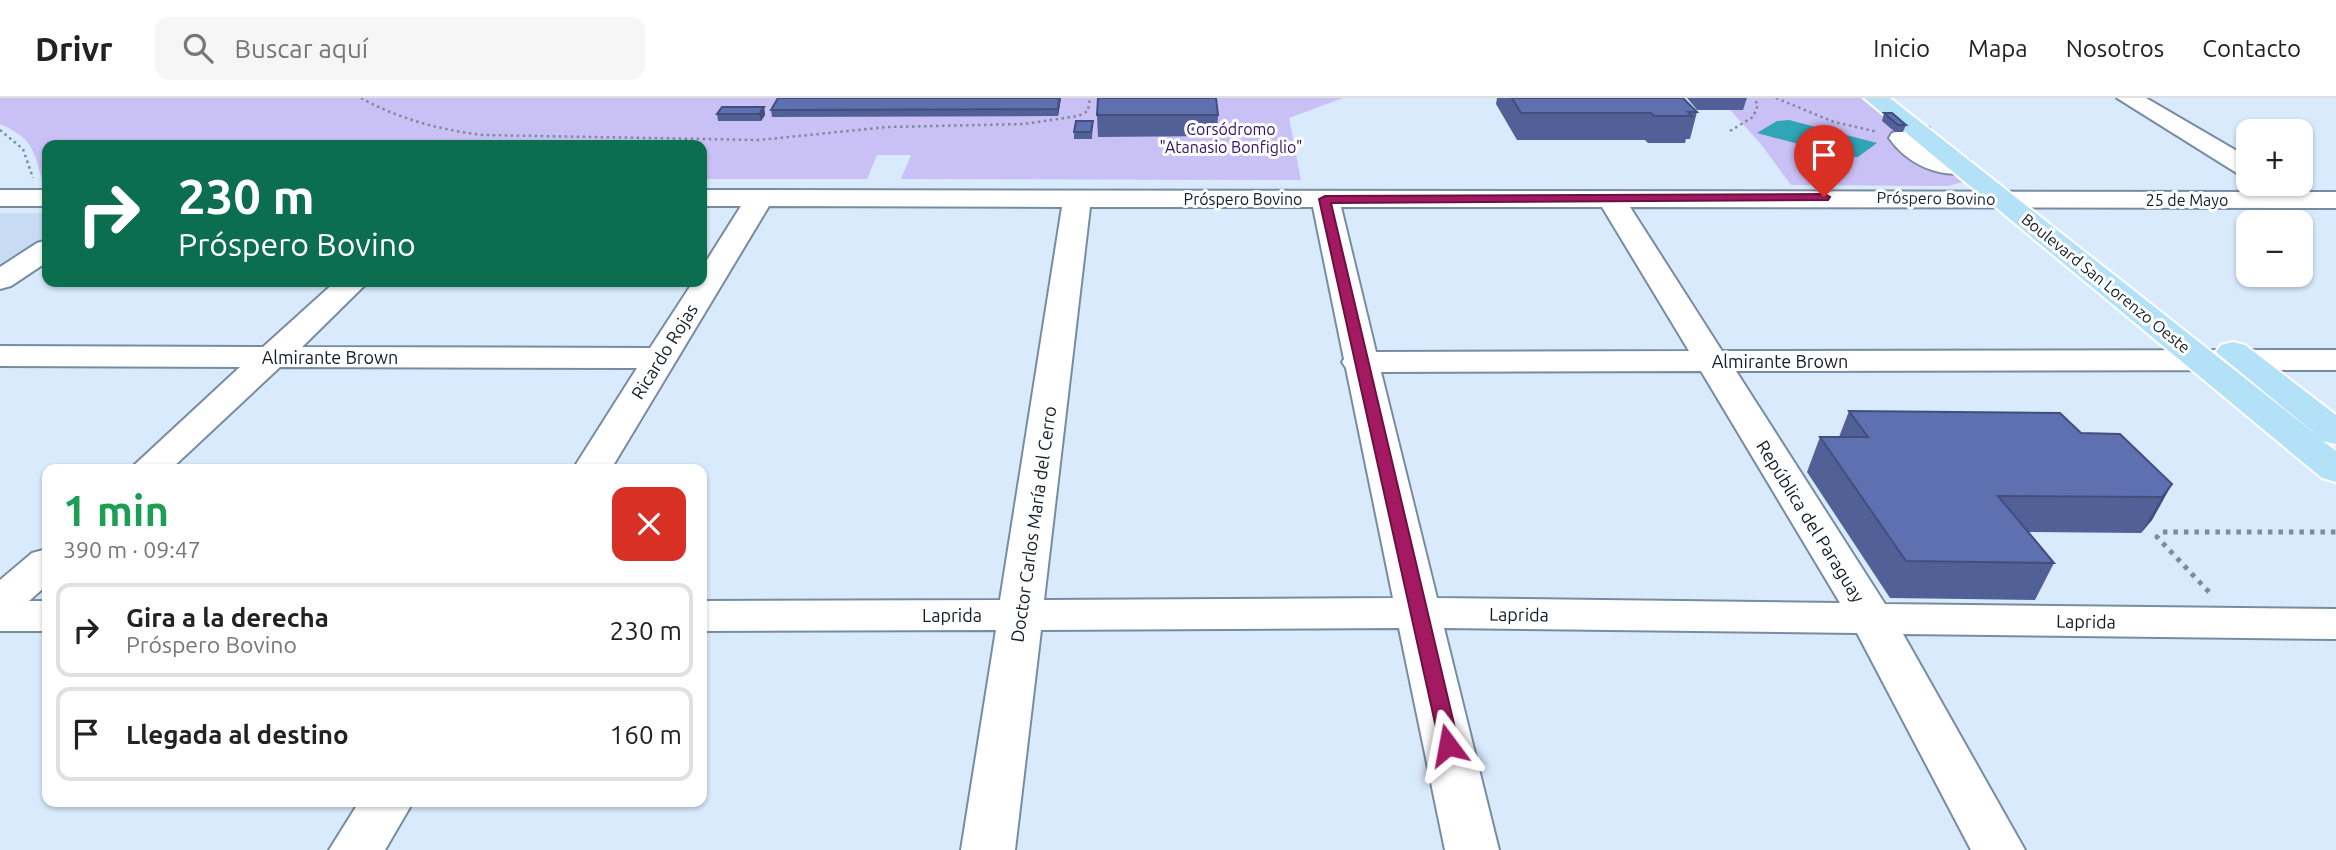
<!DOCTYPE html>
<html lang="es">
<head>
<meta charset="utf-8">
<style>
	:root { --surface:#fff; --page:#f6f6f6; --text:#222; --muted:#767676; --line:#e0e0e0 }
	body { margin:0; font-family:Ubuntu,sans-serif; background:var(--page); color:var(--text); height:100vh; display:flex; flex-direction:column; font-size:26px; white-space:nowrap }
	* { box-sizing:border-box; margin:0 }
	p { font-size:23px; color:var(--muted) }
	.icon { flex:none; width:38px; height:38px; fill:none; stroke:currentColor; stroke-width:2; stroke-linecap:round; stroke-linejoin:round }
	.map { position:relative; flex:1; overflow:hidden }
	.sheet { position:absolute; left:42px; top:366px; width:665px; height:343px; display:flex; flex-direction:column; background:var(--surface); border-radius:14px; box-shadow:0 2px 5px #0004 }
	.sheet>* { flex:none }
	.hud { position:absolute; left:42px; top:42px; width:665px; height:147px; border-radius:14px; box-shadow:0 2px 5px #0004; background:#0b6e4f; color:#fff; overflow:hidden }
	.controls { position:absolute; left:2236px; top:21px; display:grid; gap:14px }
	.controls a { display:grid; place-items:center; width:77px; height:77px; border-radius:14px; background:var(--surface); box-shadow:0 2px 5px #0004; font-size:35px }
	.pin { position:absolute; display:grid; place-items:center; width:60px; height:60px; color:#fff; margin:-72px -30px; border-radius:50% 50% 50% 0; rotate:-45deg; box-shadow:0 0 7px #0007 }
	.pin .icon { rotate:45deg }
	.me { position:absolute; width:77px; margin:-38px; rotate:347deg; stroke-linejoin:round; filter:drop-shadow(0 0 5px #0008) }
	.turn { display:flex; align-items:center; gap:24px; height:147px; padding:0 21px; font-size:32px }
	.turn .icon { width:91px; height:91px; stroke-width:2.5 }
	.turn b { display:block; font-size:49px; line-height:60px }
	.round { display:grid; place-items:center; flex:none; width:74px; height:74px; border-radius:14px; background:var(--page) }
	.summary { display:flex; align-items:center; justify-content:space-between; height:119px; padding:0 21px }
	h1 { font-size:42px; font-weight:700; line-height:52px; color:#1e9e55 }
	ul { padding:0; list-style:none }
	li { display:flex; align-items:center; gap:21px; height:94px; margin:0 14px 10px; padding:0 7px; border:4px solid var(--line); border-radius:14px }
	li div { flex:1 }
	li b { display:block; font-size:26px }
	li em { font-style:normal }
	header { display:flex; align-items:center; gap:42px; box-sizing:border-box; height:98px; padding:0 35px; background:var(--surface); border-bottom:2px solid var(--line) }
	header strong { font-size:33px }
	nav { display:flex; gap:38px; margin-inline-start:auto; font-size:24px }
	.search { width:490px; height:63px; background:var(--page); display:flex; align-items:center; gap:18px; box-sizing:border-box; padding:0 24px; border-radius:14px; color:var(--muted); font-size:26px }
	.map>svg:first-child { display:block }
</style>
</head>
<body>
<header>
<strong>Drivr</strong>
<div class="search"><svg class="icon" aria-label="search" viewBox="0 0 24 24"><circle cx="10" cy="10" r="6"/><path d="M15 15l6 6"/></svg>Buscar aquí</div>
<nav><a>Inicio</a><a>Mapa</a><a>Nosotros</a><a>Contacto</a></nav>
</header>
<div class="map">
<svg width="2336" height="752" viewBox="0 0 2336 752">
	<rect width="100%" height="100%" fill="#d9eafd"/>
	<path fill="#c7dcf2" d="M 0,115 L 47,115 L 47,137 L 0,166 Z"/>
	<path fill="#c9c0f6" d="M 0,0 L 1343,0 L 1289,20 L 1301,82 L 901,81 L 911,57 L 877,57 L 867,81 L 702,81 L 702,47 L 47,47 L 47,81 L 42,81 C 32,49 33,41 0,26 Z
		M 1732,0 L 1861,0 L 1903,34 L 1890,37 L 1925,67 L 1950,72 L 1963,84 L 1948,88 L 1791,87 L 1760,45 L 1730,12 L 1743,12 Z"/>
	<path fill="#2fa5b6" d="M 1789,22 L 1877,45 L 1858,59 L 1847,59 L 1757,35 L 1777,23 Z"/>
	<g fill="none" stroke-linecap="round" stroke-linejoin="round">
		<g stroke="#788ca1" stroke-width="4">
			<path id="minor" d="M 2117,0 L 2146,0 L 2249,60 L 2249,79 L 2240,77 Z
				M 1920,28 L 1929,30 L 1932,35 L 1929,40 L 1919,43 L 1936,56 L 1969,62 L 1973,68 L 1969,74 C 1939,81 1906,65 1889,40 L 1892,35 Z
				M 0,92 L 47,92 L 47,108 L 0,108 Z
				M 702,92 L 2336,94 L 2336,110 L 1630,109 L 1722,253 L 2336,252 L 2336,272 L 1736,273 L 1885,506 L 2336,511 L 2336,541 L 1903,536 L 2025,752 L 1971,752 L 1857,535 L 1444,530 L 1499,752 L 1445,752 L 1399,530 L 1041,532 L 1015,752 L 961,752 L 996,532 L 702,533 L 702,503 L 1000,502 L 1062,109 L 769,108 L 611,371 L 573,371 L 637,270 L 280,269 L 171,371 L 130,371 L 240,269 L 0,268 L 0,248 L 263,249 L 335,184 L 368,184 L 302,249 L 650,250 L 693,184 L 702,184 L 702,170 L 741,108 L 702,108 ZM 1090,109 L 1313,109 L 1344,261 L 1342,264 L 1346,270 L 1393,500 L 1044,502 ZM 1341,109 L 1602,109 L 1689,253 L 1376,254 ZM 1701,273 L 1840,505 L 1437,500 L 1381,274 Z
				M 47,142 L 47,164 L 11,188 L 0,191 L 0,169 L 37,145 Z
				M 47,451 L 47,487 L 29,503 L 47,503 L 47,533 L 0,533 L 0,482 L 32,455 Z
				M 359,704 L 413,704 L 385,752 L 329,752 Z"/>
		</g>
		<g stroke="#fff" stroke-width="4">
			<path id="major" d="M 1864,0 L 1890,0 L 2323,342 L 2216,254 L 2221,247 L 2233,244 L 2245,247 L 2336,317 L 2336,346 L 2323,343 L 2336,353 L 2336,384 L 2322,380 Z"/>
		</g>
		<path stroke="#7e8b99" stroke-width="2.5" stroke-dasharray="2.5 3.5" stroke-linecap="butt" d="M 361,0 C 399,21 440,32 483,37 L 759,42 L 887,29 L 1024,26 L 1078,18 L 1088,13 L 1090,0
			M 1776,0 L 1834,24 L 1878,34
			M 0,32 L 23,51 L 33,80
			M 1730,33 L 1753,19 L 1758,7 L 1754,0"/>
		<path stroke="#7e8b99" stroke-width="5" stroke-dasharray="4.5 6" stroke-linecap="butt" d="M 2209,494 L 2157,439 L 2161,434 L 2336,434"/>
		<use href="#minor" fill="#fff" fill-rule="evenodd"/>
		<use href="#major" fill="#b2e1f8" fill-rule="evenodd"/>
	</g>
	<path fill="#526098" d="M 1061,0 L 1058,18 L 772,19 L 771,12 Z
		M 1497,0 L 1683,0 L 1697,14 L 1690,41 L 1686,41 L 1685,45 L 1648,45 L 1645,42 L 1517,42 L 1496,6 Z
		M 1687,0 L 1747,0 L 1743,12 L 1697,12 Z
		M 764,9 L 765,17 L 761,23 L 718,23 L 717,16 Z
		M 1884,15 L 1906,27 L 1903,34 L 1895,34 L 1882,23 Z
		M 1097,17 L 1218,17 L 1217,38 L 1098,39 Z
		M 1093,23 L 1092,41 L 1074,41 L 1074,34 Z
		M 1849,313 L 2081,335 L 2172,386 L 2152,422 L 2141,435 L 2029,434 L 2054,465 L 2035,502 L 1890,500 L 1807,374 L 1820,339 L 1839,339 Z"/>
	<path fill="#424e7c" d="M 1059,0 L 1061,0 L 1058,18 L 1058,11 Z
		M 764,9 L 765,17 L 761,23 L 759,16 Z
		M 2172,386 L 2152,422 L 2141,435 L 2162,399 Z"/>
	<path fill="#5f70b1" stroke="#424e7c" stroke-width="2" d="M 778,0 L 1059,0 L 1058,11 L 771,12 Z
		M 1098,0 L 1216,0 L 1218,17 L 1097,17 Z
		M 1512,0 L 1683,0 L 1697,14 L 1688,14 L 1692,18 L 1654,18 L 1651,15 L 1521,15 Z
		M 722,9 L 764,9 L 759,16 L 717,16 Z
		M 1884,15 L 1892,15 L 1906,27 L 1898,27 Z
		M 1076,23 L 1093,23 L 1091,34 L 1074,34 Z
		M 1849,313 L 2060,315 L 2081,335 L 2120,336 L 2172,386 L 2162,399 L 1998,398 L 2054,465 L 1906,463 L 1820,339 L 1868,339 Z"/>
	<path fill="#a31a63" stroke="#6a1140" stroke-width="2" d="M 1824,96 L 1830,99 L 1828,102 L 1331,105 L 1459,647 L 1456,652 L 1441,652 L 1319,101 L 1325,98 Z"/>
	<g text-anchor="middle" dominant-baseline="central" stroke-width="6" stroke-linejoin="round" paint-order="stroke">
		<g font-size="16" fill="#301265" stroke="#fff">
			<text x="1231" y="31">Corsódromo<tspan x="1231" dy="18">"Atanasio Bonfiglio"</tspan></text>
		</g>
		<g font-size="16" fill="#141c24" stroke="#fff">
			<text transform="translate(1936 100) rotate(1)">Próspero Bovino</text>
			<text x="1243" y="101">Próspero Bovino</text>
			<text x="2187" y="102">25 de Mayo</text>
			<text transform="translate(2106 185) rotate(39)">Boulevard San Lorenzo Oeste</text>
		</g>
		<g font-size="18" fill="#141c24" stroke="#fff">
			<text transform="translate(664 253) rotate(-58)">Ricardo Rojas</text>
			<text x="330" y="259">Almirante Brown</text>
			<text x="1780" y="263">Almirante Brown</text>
			<text transform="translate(1811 423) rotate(58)">República del Paraguay</text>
			<text transform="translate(1033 426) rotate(-82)">Doctor Carlos María del Cerro</text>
			<text transform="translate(1519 516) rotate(1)">Laprida</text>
			<text x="952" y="517">Laprida</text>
			<text transform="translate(2086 523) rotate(1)">Laprida</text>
		</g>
	</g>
</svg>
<div class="controls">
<a>+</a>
<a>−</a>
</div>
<div class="pin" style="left:1824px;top:99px;background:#d93025"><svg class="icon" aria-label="arrive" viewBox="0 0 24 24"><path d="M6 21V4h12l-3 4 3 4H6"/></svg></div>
<svg class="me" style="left:1448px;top:647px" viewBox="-20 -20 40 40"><path d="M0-17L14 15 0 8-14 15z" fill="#a31a63" stroke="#fff" stroke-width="4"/></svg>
<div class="hud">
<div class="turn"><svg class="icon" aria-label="right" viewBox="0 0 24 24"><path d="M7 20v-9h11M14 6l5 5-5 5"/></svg><div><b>230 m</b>Próspero Bovino</div></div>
</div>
<section class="sheet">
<div class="summary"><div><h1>1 min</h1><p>390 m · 09:47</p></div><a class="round" style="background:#d93025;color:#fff"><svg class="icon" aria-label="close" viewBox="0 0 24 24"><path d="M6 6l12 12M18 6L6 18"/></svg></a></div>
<ul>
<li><svg class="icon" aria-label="right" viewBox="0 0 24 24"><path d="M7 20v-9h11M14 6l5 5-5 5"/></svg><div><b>Gira a la derecha</b><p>Próspero Bovino</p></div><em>230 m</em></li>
<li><svg class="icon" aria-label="arrive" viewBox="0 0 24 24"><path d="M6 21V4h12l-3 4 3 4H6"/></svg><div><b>Llegada al destino</b></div><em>160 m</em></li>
</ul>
</section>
</div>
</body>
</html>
